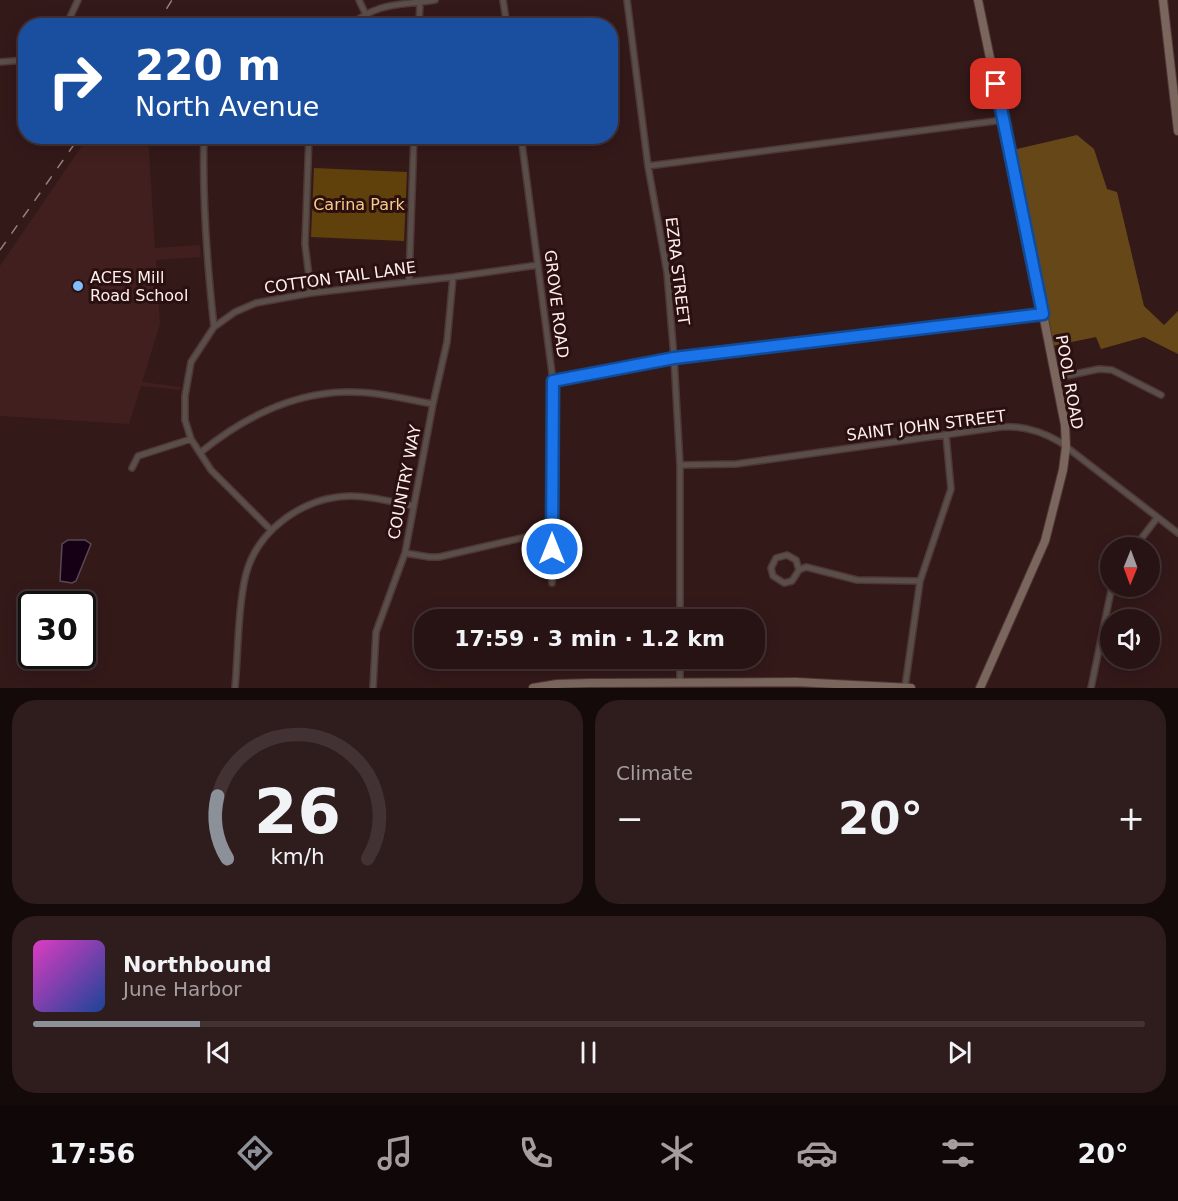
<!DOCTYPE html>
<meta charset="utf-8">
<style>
body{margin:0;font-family:"DejaVu Sans",sans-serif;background:#2f1c1c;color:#f1f3f6;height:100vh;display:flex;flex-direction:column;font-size:22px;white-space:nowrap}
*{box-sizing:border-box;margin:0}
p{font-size:20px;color:#a49ea0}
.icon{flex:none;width:33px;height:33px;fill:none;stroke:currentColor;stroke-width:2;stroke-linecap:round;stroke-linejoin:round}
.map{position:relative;height:688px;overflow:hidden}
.sheet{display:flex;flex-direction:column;gap:12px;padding:12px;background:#150a0a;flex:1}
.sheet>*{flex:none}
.hud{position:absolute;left:18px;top:18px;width:600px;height:126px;border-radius:24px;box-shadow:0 3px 15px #0003,0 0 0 2px #433233;background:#1a4fa0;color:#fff;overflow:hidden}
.needle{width:39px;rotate:181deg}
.buttons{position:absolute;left:1100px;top:537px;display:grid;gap:12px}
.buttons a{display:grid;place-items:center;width:60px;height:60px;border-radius:50%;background:#271313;box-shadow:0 3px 15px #0003,0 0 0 2px #433233;font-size:30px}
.speed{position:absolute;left:18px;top:591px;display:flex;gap:12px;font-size:30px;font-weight:700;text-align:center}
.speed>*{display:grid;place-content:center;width:78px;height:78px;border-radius:50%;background:#271313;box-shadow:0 3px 15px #0003,0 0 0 2px #433233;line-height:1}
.speed .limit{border:3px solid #111;border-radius:9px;background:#fff;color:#111}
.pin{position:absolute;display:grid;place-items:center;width:51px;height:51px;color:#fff;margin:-26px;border-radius:12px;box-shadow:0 3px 9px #0006}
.me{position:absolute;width:66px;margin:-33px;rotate:0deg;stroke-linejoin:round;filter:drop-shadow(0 0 4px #0008)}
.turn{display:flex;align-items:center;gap:21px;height:126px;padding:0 18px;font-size:27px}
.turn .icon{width:78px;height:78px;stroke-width:2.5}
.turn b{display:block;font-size:42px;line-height:51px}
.big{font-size:45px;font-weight:700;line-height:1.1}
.sheet .tile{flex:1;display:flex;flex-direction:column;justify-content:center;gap:9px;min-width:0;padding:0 21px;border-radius:24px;background:#2f1c1c}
.sheet .dial{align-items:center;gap:0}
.dial svg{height:156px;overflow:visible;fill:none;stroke:#433233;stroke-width:7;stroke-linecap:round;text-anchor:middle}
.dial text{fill:#f1f3f6;stroke:none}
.song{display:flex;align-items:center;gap:18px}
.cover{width:72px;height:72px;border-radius:9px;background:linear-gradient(135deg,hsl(310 70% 55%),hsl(220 70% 35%))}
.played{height:6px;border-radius:3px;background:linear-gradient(90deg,#8c9099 15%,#433233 15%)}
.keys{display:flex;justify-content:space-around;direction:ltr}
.heat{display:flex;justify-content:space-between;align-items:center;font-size:33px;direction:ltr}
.sheet .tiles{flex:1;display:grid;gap:12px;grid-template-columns:1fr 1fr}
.tile:last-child{grid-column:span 2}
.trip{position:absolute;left:414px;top:609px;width:351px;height:60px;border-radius:24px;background:#271313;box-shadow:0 3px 15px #0003,0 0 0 2px #433233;font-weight:700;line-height:60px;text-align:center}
.tabs{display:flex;height:96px;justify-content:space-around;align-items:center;background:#100808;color:#a49ea0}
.tabs .icon{width:42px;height:42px}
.tabs .current{color:#8c9099}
.tabs b{font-size:27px;color:#f1f3f6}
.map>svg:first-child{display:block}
.built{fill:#421f1f}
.green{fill:#60410c}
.forest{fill:#664718}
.water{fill:#160016;stroke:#5c4756;stroke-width:1.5}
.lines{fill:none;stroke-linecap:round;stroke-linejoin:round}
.street-casing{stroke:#503737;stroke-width:8}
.secondary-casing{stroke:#503737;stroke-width:10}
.street{stroke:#5a4e48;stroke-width:5}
.secondary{stroke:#7a665c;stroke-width:8}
.rail{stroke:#968180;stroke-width:1.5;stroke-dasharray:10 10;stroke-linecap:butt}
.route-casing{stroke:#114b97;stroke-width:15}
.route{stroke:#1a73e8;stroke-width:10}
.poi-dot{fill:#80bdfa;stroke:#2a100f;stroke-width:2}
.labels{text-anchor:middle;stroke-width:6;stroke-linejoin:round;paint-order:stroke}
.park-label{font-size:16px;fill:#faca89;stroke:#2a100f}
.street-label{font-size:16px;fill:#feeeed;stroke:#2a100f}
.poi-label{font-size:16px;fill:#feeeed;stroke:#2a100f;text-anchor:start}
</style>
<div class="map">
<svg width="1178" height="688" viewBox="0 0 1178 688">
<rect width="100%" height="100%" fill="#341919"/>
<path class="built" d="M88 137H148L155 248 200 245 201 257 156 260 160 324 142 382 181 387 180 390 141 386 129 424 0 416V266Z"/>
<path class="green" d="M314 168 407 172 404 241 311 237Z"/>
<path class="forest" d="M1077 135 1094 149 1107 189 1117 192 1144 306 1164 325 1178 311V354L1144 337 1101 349 1096 337 1052 346 1013 150Z"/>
<path class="water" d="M68 540H85L91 544 76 581 72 583 60 581 62 544Z"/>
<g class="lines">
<g class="street-casing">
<path id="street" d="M359 0 365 13
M503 0 507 26
M627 0 648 166 667 272 674 358 680 465V620
M66 26 78 0
M349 26C380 1 398 6 435 0
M419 26 420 2
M0 62 26 60
M204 136C202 201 207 263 214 327
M309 136 305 244 311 293
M521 136 553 381 552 583
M648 166 1003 120
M409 280 414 136
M1056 378 1099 369 1112 370 1161 395
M553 381 674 358 1043 314
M201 452C243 418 291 393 346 392 375 391 405 399 433 404
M680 465 736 464 1001 427C1023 425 1041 431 1060 442L1178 533
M132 468 138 456 191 439
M271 530 211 470 191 439 185 420V396L191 362 214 327 235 312 256 303 311 293 453 277 538 265
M1134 548 1157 518
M405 553 429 557H439L552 531
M799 570 796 560 787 555 776 558 771 568 773 576 784 583 792 581 799 570 806 567 857 580 920 581
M680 683V658
M905 687 920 581 951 489 946 435
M235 688C238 654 238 606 246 574 258 529 304 497 350 496 371 496 393 502 413 506
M373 688 376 632 405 553 433 404 447 342 453 277
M1091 688 1112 586"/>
</g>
<g class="secondary-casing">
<path id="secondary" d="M978 0 1043 314 1065 425 1066 447 1063 470 1045 541 980 688
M1163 0 1178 131
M533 688 557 684 589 683 796 682 911 688"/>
</g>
<use href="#street" class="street"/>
<use href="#secondary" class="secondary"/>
<path class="rail" d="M156 26 172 0
M0 250 80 136"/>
</g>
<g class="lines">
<g class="route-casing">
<path id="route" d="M552 549 553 381 674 358 1043 314 996 84"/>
</g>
<use href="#route" class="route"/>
</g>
<circle class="poi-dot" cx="78" cy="286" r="6"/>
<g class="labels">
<g class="park-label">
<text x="359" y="210">Carina Park</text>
</g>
<g class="street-label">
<text transform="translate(678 271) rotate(83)" y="6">EZRA STREET</text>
<text transform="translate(340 277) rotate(-8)" y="6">COTTON TAIL LANE</text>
<text transform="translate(557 304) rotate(83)" y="6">GROVE ROAD</text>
<text transform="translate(1070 382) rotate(80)" y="6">POOL ROAD</text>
<text transform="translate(926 425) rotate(-7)" y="6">SAINT JOHN STREET</text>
<text transform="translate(404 482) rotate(-79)" y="6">COUNTRY WAY</text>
</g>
<g class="poi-label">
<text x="90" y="283">ACES Mill<tspan x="90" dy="18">Road School</tspan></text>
</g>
</g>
</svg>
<div class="buttons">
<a><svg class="needle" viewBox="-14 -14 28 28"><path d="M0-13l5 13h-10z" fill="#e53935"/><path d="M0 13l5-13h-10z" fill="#a49ea0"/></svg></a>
<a><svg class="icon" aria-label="sound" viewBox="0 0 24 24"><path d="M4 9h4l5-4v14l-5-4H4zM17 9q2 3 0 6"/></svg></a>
</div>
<div class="speed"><div class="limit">30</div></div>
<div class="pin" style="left:996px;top:84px;background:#d93025"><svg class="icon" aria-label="arrive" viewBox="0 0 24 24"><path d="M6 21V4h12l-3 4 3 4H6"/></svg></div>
<svg class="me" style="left:552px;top:549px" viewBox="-20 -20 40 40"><circle r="17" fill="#1a73e8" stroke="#fff" stroke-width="3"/><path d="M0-11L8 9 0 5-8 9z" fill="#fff"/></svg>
<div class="trip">17:59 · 3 min · 1.2 km</div>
<div class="hud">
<div class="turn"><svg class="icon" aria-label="right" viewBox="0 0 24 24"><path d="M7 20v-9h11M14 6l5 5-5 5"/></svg><div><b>220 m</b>North Avenue</div></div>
</div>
</div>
<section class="sheet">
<div class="tiles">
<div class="tile dial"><svg viewBox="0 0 100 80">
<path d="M14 69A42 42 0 1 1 86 69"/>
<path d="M14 69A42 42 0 0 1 9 37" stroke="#8c9099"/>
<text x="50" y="56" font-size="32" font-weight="700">26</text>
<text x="50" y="72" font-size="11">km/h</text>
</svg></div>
<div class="tile"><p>Climate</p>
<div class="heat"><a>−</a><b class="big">20°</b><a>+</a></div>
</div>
<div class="tile">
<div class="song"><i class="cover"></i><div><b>Northbound</b><p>June Harbor</p></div></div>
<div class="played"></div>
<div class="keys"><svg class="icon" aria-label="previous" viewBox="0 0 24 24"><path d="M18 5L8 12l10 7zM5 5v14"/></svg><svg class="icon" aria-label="pause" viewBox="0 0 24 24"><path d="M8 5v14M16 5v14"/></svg><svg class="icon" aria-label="next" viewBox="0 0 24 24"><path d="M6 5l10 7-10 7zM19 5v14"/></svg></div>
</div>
</div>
</section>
<nav class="tabs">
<b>17:56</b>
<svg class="icon current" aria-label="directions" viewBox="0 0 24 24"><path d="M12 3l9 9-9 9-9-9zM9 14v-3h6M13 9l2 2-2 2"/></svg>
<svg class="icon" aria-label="music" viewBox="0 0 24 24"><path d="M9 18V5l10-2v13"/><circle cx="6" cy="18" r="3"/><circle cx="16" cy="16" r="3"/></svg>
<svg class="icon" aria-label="phone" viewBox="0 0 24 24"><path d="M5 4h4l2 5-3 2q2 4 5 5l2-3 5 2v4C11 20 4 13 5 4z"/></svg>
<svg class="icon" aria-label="climate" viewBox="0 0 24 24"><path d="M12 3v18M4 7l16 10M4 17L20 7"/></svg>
<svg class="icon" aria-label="car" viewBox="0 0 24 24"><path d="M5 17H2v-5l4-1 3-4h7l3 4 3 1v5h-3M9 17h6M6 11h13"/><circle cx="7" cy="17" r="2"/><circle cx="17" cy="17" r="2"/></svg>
<svg class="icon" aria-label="filters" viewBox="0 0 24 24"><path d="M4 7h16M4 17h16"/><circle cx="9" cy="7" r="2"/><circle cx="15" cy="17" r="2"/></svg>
<b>20°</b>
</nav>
